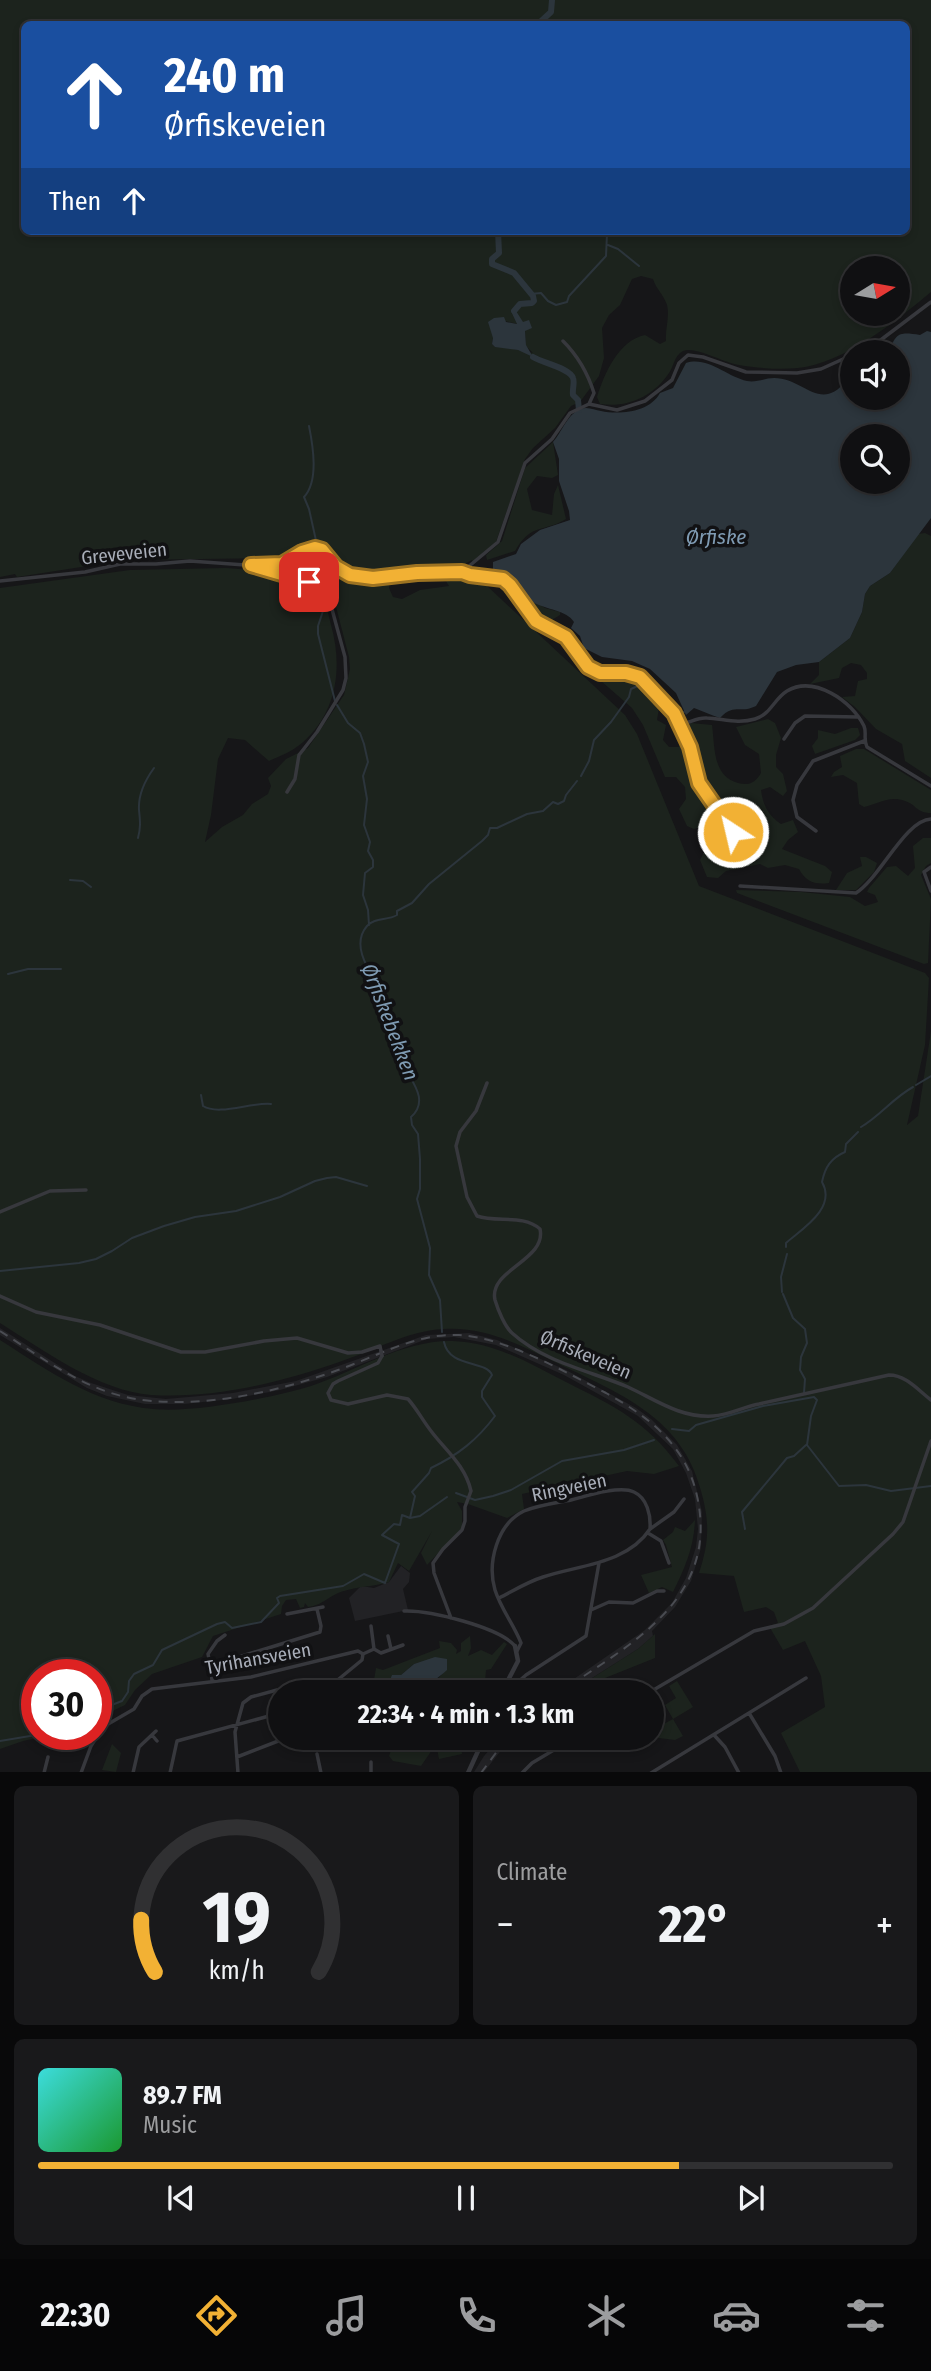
<!DOCTYPE html>
<meta charset="utf-8">
<style>
body{margin:0;font-family:"Fira Sans Condensed",sans-serif;background:#19191b;color:#f1f3f6;height:100vh;display:flex;flex-direction:column;font-size:26px;white-space:nowrap}
*{box-sizing:border-box;margin:0}
p{font-size:23px;color:#9c9d9f}
.icon{flex:none;width:38px;height:38px;fill:none;stroke:currentColor;stroke-width:2;stroke-linecap:round;stroke-linejoin:round}
.map{position:relative;height:1772px;overflow:hidden}
.details{display:flex;flex-direction:column;gap:14px;padding:14px;background:#09090a;flex:1}
.details>*{flex:none}
.top-card{position:absolute;left:21px;top:21px;width:889px;height:214px;border-radius:10px;box-shadow:0 4px 10px #0003,0 0 0 2px #303032;background:#1a4fa0;color:#fff;overflow:hidden}
.needle{width:46px;rotate:79deg}
.tools{position:absolute;left:840px;top:256px;display:grid;gap:14px}
.tools a{display:grid;place-items:center;width:70px;height:70px;border-radius:50%;background:#101012;box-shadow:0 4px 10px #0003,0 0 0 2px #303032;font-size:35px}
.speed{position:absolute;left:21px;top:1659px;display:flex;gap:14px;font-size:35px;font-weight:700;text-align:center}
.speed>*{display:grid;place-content:center;width:91px;height:91px;border-radius:50%;background:#101012;box-shadow:0 4px 10px #0003,0 0 0 2px #303032;line-height:1}
.speed .limit{border:10px solid #d22;background:#fff;color:#111}
.pin{position:absolute;display:grid;place-items:center;width:60px;height:60px;color:#fff;margin:-30px;border-radius:14px;box-shadow:0 4px 10px #0006}
.me{position:absolute;width:77px;margin:-38px;rotate:325deg;stroke-linejoin:round;filter:drop-shadow(0 0 5px #0008)}
.turn{display:flex;align-items:center;gap:24px;height:147px;padding:0 28px;font-size:32px}
.turn .icon{width:91px;height:91px;stroke-width:2.5}
.turn b{display:block;font-size:49px;line-height:60px}
.then{display:flex;align-items:center;height:66px;padding:0 28px;background:#0003;gap:14px;font-size:26px}
.big{font-size:52px;font-weight:700;line-height:1.1}
.details .card{flex:1;display:flex;flex-direction:column;justify-content:center;gap:10px;min-width:0;padding:0 24px;border-radius:10px;background:#19191b}
.details .dial{align-items:center;gap:0}
.dial svg{height:182px;overflow:visible;fill:none;stroke:#303032;stroke-width:7;stroke-linecap:round;text-anchor:middle}
.dial text{fill:#f1f3f6;stroke:none}
.song{display:flex;align-items:center;gap:21px}
.cover{width:84px;height:84px;border-radius:10px;background:linear-gradient(135deg,hsl(180 70% 55%),hsl(130 70% 35%))}
.played{height:7px;border-radius:4px;background:linear-gradient(90deg,#f2b134 75%,#303032 75%)}
.keys{display:flex;justify-content:space-around;direction:ltr}
.heat{display:flex;justify-content:space-between;align-items:center;font-size:38px;direction:ltr}
.details .tiles{flex:1;display:grid;gap:14px;grid-template-columns:1fr 1fr}
.card:last-child{grid-column:span 2}
.trip{position:absolute;left:268px;top:1680px;width:396px;height:70px;border-radius:35px;background:#101012;box-shadow:0 4px 10px #0003,0 0 0 2px #303032;font-weight:700;line-height:70px;text-align:center}
.tab-bar{display:flex;height:112px;justify-content:space-around;align-items:center;background:#060607;color:#9c9d9f}
.tab-bar .icon{width:49px;height:49px}
.tab-bar .on{color:#f2b134}
.tab-bar b{font-size:32px;color:#f1f3f6}
.map>svg:first-child{display:block}
.built{fill:#222225}
.green{fill:#1c231d;fill-rule:evenodd}
.water{fill:#2c353c;fill-rule:evenodd}
.lines{fill:none;stroke-linecap:round;stroke-linejoin:round}
.stream{stroke:#2c353c;stroke-width:2}
.river{stroke:#2c353c;stroke-width:6}
.minor{stroke:#37383d;stroke-width:3.5}
.tertiary{stroke:#37383d;stroke-width:4.5}
.rail{stroke:#4a4c52;stroke-width:2;stroke-dasharray:9 7;stroke-linecap:butt}
.minor-bridge{stroke:#37383d;stroke-width:3.5}
.route-casing{stroke:#9d7322;stroke-width:18}
.route{stroke:#f2b134;stroke-width:12}
.labels{text-anchor:middle;stroke-width:7;stroke-linejoin:round;paint-order:stroke}
.street-label{font-size:19px;fill:#a8adb8;stroke:#111113}
.water-label{font-size:21px;font-style:italic;fill:#7f9bb3;stroke:#111113}
</style>
<div class="map">
<svg width="931" height="1773" viewBox="0 0 931 1773">
<rect width="100%" height="100%" fill="#161618"/>
<path class="built" d="M0 1328 75 1376 91 1383 128 1395 166 1399 233 1393 296 1381 426 1335 469 1333 497 1340 566 1370 636 1408 651 1419 677 1445 692 1471 702 1512 701 1548 691 1581 675 1607 652 1631 653 1636 638 1649 570 1692H555L645 1630 672 1603 686 1578 696 1547 698 1529 695 1499 686 1473 673 1449 638 1416 564 1375 496 1345 454 1337 427 1339 327 1377 280 1390 232 1399 184 1404H145L107 1396 87 1388 0 1335Z
M401 1566 410 1573 409 1582 403 1589 408 1610 355 1621 349 1598 361 1586 374 1588 389 1582Z
M500 1738H511L484 1772H474L484 1756Z"/>
<path class="green" d="M0 0H931V292C896 321 845 363 798 368 780 370 757 368 739 365 724 363 695 346 683 351 674 356 674 366 669 373 653 397 627 408 600 404L597 397C604 374 619 340 645 335L660 344 666 341C665 329 670 317 667 305 664 295 656 289 653 279L641 276 632 279 620 305 609 315 602 328 604 358 599 376 580 402 571 406 555 428 533 448 525 459 496 542 473 562 472 560 457 568 412 569 361 575 348 570 322 543H311L273 558 126 560 17 577 15 574 0 577ZM24 24H906V231H24ZM852 268H898V313H852ZM515 317 529 327 525 331 526 346 533 353 503 347H495L492 344 493 338 505 321 518 324Z
M553 442 558 475 552 478 537 476 527 489 532 510 552 515 554 494 558 485 566 519C543 533 532 522 515 551L487 560 486 555 502 541 525 468Z
M925 533 931 536V778L905 761 902 744 876 729 855 707 842 697 855 696 858 681 867 679V673L861 665 851 663 842 668 839 678 810 684 819 675V662L850 638 862 612 865 594 870 586 890 573 918 534Z
M314 549C329 552 335 572 350 578 361 583 378 579 390 580L389 588 393 597 402 599 420 590 449 586 446 581 439 579V577C456 572 470 577 485 584L625 715 637 734 699 886 925 973 929 978 925 1045 907 1125 918 1116 931 1031V1772H800L781 1733 825 1707 821 1676 805 1641 783 1650 769 1626 778 1623 774 1612 766 1607 744 1612 734 1576 699 1573C709 1542 710 1523 701 1491 682 1417 620 1394 557 1363 520 1345 485 1326 443 1329 408 1331 375 1350 342 1361 282 1382 216 1399 151 1395 99 1391 43 1350 0 1323V588L130 570 226 568 265 571 286 566 306 551ZM273 572 314 580 327 587 334 599 349 657 350 669 344 695 308 748 286 759 268 778 271 786 268 794 252 804 243 815 222 827 205 842 211 815 218 759 228 738 245 740 269 761C280 756 293 751 302 743 337 713 343 667 331 625 328 613 326 600 317 591 305 581 287 577 273 572Z
M523 594 545 608 560 612V615L545 624C536 618 523 606 523 594Z
M593 674C628 674 636 678 660 702L657 720 666 725 663 740 669 747H679L681 730 691 723 712 725C715 746 712 776 738 783 749 786 755 783 761 773L759 754 745 745 736 727 768 719 775 723 781 738 776 755V767L783 774 787 791 783 796 770 787 761 790C763 805 768 815 781 824L793 820 798 832 788 840 782 849 825 866 832 872 829 883C815 885 806 882 799 869L785 865 768 868 760 864 726 871 718 878 707 877 700 860 706 848 714 840 713 829 703 826 694 829 687 826 679 809 686 799 685 787 676 777H665L643 725 632 708Z
M851 728H858L860 735 855 740 815 754 812 746 818 738V730L835 734Z
M856 749H864L931 790V813C916 813 916 804 905 801 889 795 878 804 864 807L859 804 857 783 843 775 831 777 834 772 842 767 840 756Z
M923 838H931V863L926 866 921 875 931 899 928 963 924 964 737 893 736 890 801 892 850 897 865 906 878 902 875 895 867 892 869 888 887 867 896 866 908 876 915 868 913 846Z
M860 857H866L877 863 874 872 856 890H836L847 873 862 866Z
M0 1340C49 1371 94 1404 153 1409 194 1413 271 1398 311 1386 356 1371 403 1340 452 1341 494 1342 529 1363 566 1382 614 1406 646 1421 679 1466L654 1474 627 1471 522 1494 524 1509 507 1518 468 1504 457 1502 462 1511V1528L427 1565 421 1553 432 1531 409 1571 398 1563 389 1582C373 1587 359 1586 344 1591 329 1595 324 1605 308 1607L305 1603 304 1607 300 1608 296 1599 286 1600 282 1606 281 1614 213 1636 202 1657 152 1674 135 1690 125 1705 96 1719V1675H37V1734H55L23 1741 0 1749Z
M695 1520C694 1547 685 1568 673 1592L662 1587 649 1593 641 1575 672 1567 666 1545 663 1540 673 1532 675 1527 685 1531Z
M655 1634V1658L600 1680 606 1692H592L586 1682 638 1649Z
M470 1636 471 1648 468 1656 481 1650 492 1655 504 1642 507 1644 491 1669 486 1670 484 1692H408C423 1685 435 1686 445 1670L432 1659 414 1664 401 1675 391 1679 396 1682 393 1685H384L392 1692H372L376 1668 383 1670 440 1648 439 1641 451 1643 457 1650 456 1654 461 1651V1643Z
M677 1681 693 1707 673 1719 683 1736 675 1740 651 1737V1706L662 1725 673 1719 665 1705 676 1698 669 1686Z
M401 1738H460L462 1754 439 1759 437 1749 432 1750 421 1766 393 1761 389 1756 393 1745Z
M516 1738H548L549 1739 540 1745 503 1751Z
M112 1744 121 1753 116 1772 102 1770Z"/>
<path class="water" d="M511 311H516L523 322 529 320 532 328 525 331 526 345 533 357 518 350 495 347 492 344 493 338 488 322 494 318 504 317 506 322 517 324Z
M927 331 931 332V518L890 573 870 586 865 594 862 612 850 638 819 662 796 665 777 672 756 706C740 714 734 703 720 718 710 715 703 711 694 708L686 715 676 693 650 669 632 661 602 657 584 648 580 636 571 628 574 622C567 610 546 610 533 602 516 591 519 578 493 571V562L516 554 521 544 540 530 570 520 569 511 559 481V459L553 442C562 432 567 415 580 409 588 406 594 410 601 411 620 415 650 412 660 393L673 388 686 363C708 356 727 377 747 381 756 383 765 378 774 378 804 378 820 413 846 381L843 370 852 361V397H898V352H889C896 332 900 332 920 335ZM852 436H898V481H852Z
M435 1657 447 1659V1670C429 1686 417 1692 392 1692L384 1685 393 1684 396 1682 390 1680 392 1675H401L414 1664Z"/>
<g class="lines">
<path class="stream" d="M850 24 856 20 872 24
M885 24 895 21
M605 231 607 234 616 231
M608 245 618 249 639 266
M530 294 541 293 548 301 556 305 567 302 569 296 606 256 607 234
M309 426C313 446 319 481 304 497L309 509 317 545
M317 551 319 569 317 575 320 584
M321 590 325 605 318 626V634L335 701
M649 683 664 695 680 712H684
M337 705 348 723 360 733 364 744 368 762 363 776 367 799 364 825 370 842 368 851 373 860V867L365 873 363 895 368 910 369 925
M581 776 589 761 594 740 611 722 629 697 631 689 644 683
M138 838C141 827 140 820 139 810 138 795 146 779 154 768
M70 880 83 881 91 887
M8 974 28 969H61
M916 1085 931 1076
M201 1095 203 1106C219 1116 251 1102 271 1104
M861 1127C880 1116 893 1098 913 1087
M786 1247V1243C802 1229 837 1208 822 1182 825 1167 831 1158 845 1152L846 1144 858 1132
M0 1271 79 1263 96 1259 112 1251 132 1238 164 1226 195 1217 236 1211 280 1197 315 1181 327 1178 336 1177 367 1186
M782 1292 781 1277 787 1254
M783 1294 793 1318 805 1329 807 1343 801 1357 800 1370 805 1379 804 1393
M442 1332 440 1300 429 1275 430 1248 417 1199 420 1189V1159L418 1134 412 1125 411 1117C430 1100 411 1081 403 1064 399 1054 400 1042 397 1032 395 1027 392 1022 390 1017 388 1010 387 1002 384 996 375 978 348 948 367 926 375 917 387 921 397 915V911L412 903 429 884 482 841 488 835 490 828H497L527 814 543 811 553 802 558 804 564 801 566 795 577 781
M672 1429 689 1431 696 1425 763 1406 814 1397 817 1400 811 1416 807 1445 839 1486 866 1485 891 1491 931 1486
M456 1493 475 1500 493 1496 511 1490 562 1461 624 1450 654 1440
M410 1518 420 1516 447 1497
M745 1529 742 1512 787 1458 794 1456 806 1445
M96 1711 122 1701 128 1692 129 1681 134 1674 153 1665 162 1650 217 1624 225 1622 232 1628 261 1622 279 1603 277 1598 280 1596 343 1586 364 1574 385 1583 399 1544 382 1535 394 1524 400 1525 402 1515 410 1518 415 1496 412 1492 429 1473 431 1468C458 1455 477 1440 495 1416L482 1397V1391L492 1375C486 1360 449 1368 444 1342
M0 1741 42 1734"/>
<path class="river" d="M538 24 551 12 552 0
M498 231 499 253 492 259V264L514 273 533 296 534 301 532 303 520 304 514 311
M533 357C543 363 570 368 573 378 575 382 572 390 573 395L578 400 579 410"/>
<path class="minor" d="M563 341C577 355 588 374 594 393L589 404
M858 352 878 342 931 302
M256 567 309 582 323 588 330 602 345 657 346 678 343 690 317 732 299 755 295 779 287 792
M462 572C476 578 493 574 506 581L536 621 566 637 588 667 600 673H627L640 677 674 713 681 724C690 723 697 717 707 718 724 719 738 724 755 719 771 714 774 699 787 691 814 675 852 701 864 726 867 733 863 739 867 747L931 786
M0 581 85 572 120 564H156L190 561 245 565H278L315 548 322 550 336 567 350 575 373 578 417 573 462 572 498 542 525 463 552 439 570 413 589 404 617 410 645 401 672 380 679 363 688 355 703 357 746 372 797 373 821 369 852 355
M681 724 680 729 690 747 699 783 733 832
M784 739 795 723 805 716 858 717
M816 831 797 817 793 800 797 785 813 761 864 741
M931 867 924 872 931 891
M740 886 856 893C880 878 905 820 931 819
M487 1083 476 1111 460 1132 456 1146 467 1197 477 1216C497 1223 523 1214 540 1229 547 1260 488 1270 495 1300 498 1310 505 1327 512 1333 544 1362 590 1371 628 1387 656 1400 680 1418 713 1416 729 1415 743 1407 759 1404 802 1394 846 1385 889 1375 906 1375 918 1390 931 1400
M0 1212 50 1191 86 1190
M0 1296 36 1312 100 1325 181 1352H205L264 1341 297 1338 348 1353 362 1352 380 1346 381 1351
M382 1356 378 1363 338 1381 333 1384 328 1393 331 1400 348 1404 387 1395 408 1399C417 1409 423 1421 431 1431 446 1451 465 1465 471 1491L465 1507V1521L462 1530 443 1549 433 1563 434 1573 451 1618
M650 1529 674 1512 684 1499
M648 1533 661 1541 669 1563
M499 1598C513 1591 527 1582 543 1577 579 1565 627 1564 650 1529 651 1515 647 1498 634 1492 620 1485 586 1496 571 1500 556 1503 539 1505 524 1511 497 1524 487 1563 495 1590 501 1609 514 1625 521 1643L517 1651
M591 1610 609 1602 633 1603 657 1591H664
M404 1611C429 1610 499 1627 515 1646
M287 1614 323 1607
M388 1636 391 1649
M374 1649 381 1653 403 1645
M211 1669 208 1654 217 1641 225 1635
M212 1681 211 1669 216 1664 320 1632 321 1626 317 1609
M502 1691 509 1690 526 1675 586 1636 599 1563
M323 1692 362 1660 363 1654 374 1649 371 1626
M650 1692 754 1631 784 1624 813 1608 893 1534 903 1522 931 1441
M749 1713 775 1756 781 1773
M152 1735 157 1741
M714 1735 725 1747 739 1773
M317 1754 321 1773
M237 1757 286 1738
M44 1773 48 1757
M81 1773 91 1746 103 1727 134 1709 142 1696 152 1689 251 1677 358 1651 363 1654
M133 1773 139 1747 156 1731
M170 1773 177 1741 280 1713
M238 1773 235 1732 243 1703 251 1697 277 1690
M371 1773V1762
M522 1773 532 1763 574 1738
M651 1773 806 1678"/>
<path class="tertiary" d="M502 1692 518 1661 515 1646
M468 1773 484 1738"/>
<path class="rail" d="M0 1331C47 1361 93 1397 152 1401 214 1406 280 1391 338 1370 378 1356 416 1333 459 1335 507 1338 563 1371 606 1393 649 1417 686 1445 697 1496 720 1599 630 1644 560 1692
M481 1773 507 1738"/>
<path class="minor-bridge" d="M381 1351 382 1356"/>
</g>
<g class="lines">
<g class="route-casing">
<path id="route" d="M309 582 251 565 282 564 302 552 315 548 322 550 336 567 350 575 373 578 417 573 462 572 470 575 503 579 510 585 536 621 566 637 588 667 600 673H626L640 677 674 713 690 747 699 783 733 832"/>
</g>
<use href="#route" class="route"/>
</g>
<g class="labels">
<g class="street-label">
<text transform="translate(124 553) rotate(-6)" y="7">Greveveien</text>
<text transform="translate(586 1354) rotate(23)" y="7">Ørfiskeveien</text>
<text transform="translate(569 1487) rotate(-12)" y="7">Ringveien</text>
<text transform="translate(258 1658) rotate(-10)" y="7">Tyrihansveien</text>
</g>
<g class="water-label">
<text x="716" y="544">Ørfiske</text>
<text transform="translate(390 1022) rotate(69)" y="7">Ørfiskebekken</text>
</g>
</g>
</svg>
<div class="tools">
<a><svg class="needle" viewBox="-14 -14 28 28"><path d="M0-13l5 13h-10z" fill="#e53935"/><path d="M0 13l5-13h-10z" fill="#9c9d9f"/></svg></a>
<a><svg class="icon" aria-label="sound" viewBox="0 0 24 24"><path d="M4 9h4l5-4v14l-5-4H4zM17 9q2 3 0 6"/></svg></a>
<a><svg class="icon" aria-label="search" viewBox="0 0 24 24"><circle cx="10" cy="10" r="6"/><path d="M15 15l6 6"/></svg></a>
</div>
<div class="speed"><div class="limit">30</div></div>
<div class="pin" style="left:309px;top:582px;background:#d93025"><svg class="icon" aria-label="arrive" viewBox="0 0 24 24"><path d="M6 21V4h12l-3 4 3 4H6"/></svg></div>
<svg class="me" style="left:733px;top:832px" viewBox="-20 -20 40 40"><circle r="17" fill="#f2b134" stroke="#fff" stroke-width="3"/><path d="M0-11L8 9 0 5-8 9z" fill="#fff"/></svg>
<div class="trip">22:34 · 4 min · 1.3 km</div>
<div class="top-card">
<div class="turn"><svg class="icon" aria-label="ahead" viewBox="0 0 24 24"><path d="M12 20V5M6 11l6-6 6 6"/></svg><div><b>240 m</b>Ørfiskeveien</div></div>
<div class="then">Then<svg class="icon" aria-label="ahead" viewBox="0 0 24 24"><path d="M12 20V5M6 11l6-6 6 6"/></svg></div>
</div>
</div>
<section class="details">
<div class="tiles">
<div class="card dial"><svg viewBox="0 0 100 80">
<path d="M14 69A42 42 0 1 1 86 69"/>
<path d="M14 69A42 42 0 0 1 8 46" stroke="#f2b134"/>
<text x="50" y="56" font-size="32" font-weight="700">19</text>
<text x="50" y="72" font-size="11">km/h</text>
</svg></div>
<div class="card"><p>Climate</p>
<div class="heat"><a>−</a><b class="big">22°</b><a>+</a></div>
</div>
<div class="card">
<div class="song"><i class="cover"></i><div><b>89.7 FM</b><p>Music</p></div></div>
<div class="played"></div>
<div class="keys"><svg class="icon" aria-label="previous" viewBox="0 0 24 24"><path d="M18 5L8 12l10 7zM5 5v14"/></svg><svg class="icon" aria-label="pause" viewBox="0 0 24 24"><path d="M8 5v14M16 5v14"/></svg><svg class="icon" aria-label="next" viewBox="0 0 24 24"><path d="M6 5l10 7-10 7zM19 5v14"/></svg></div>
</div>
</div>
</section>
<nav class="tab-bar">
<b>22:30</b>
<svg class="icon on" aria-label="directions" viewBox="0 0 24 24"><path d="M12 3l9 9-9 9-9-9zM9 14v-3h6M13 9l2 2-2 2"/></svg>
<svg class="icon" aria-label="music" viewBox="0 0 24 24"><path d="M9 18V5l10-2v13"/><circle cx="6" cy="18" r="3"/><circle cx="16" cy="16" r="3"/></svg>
<svg class="icon" aria-label="phone" viewBox="0 0 24 24"><path d="M5 4h4l2 5-3 2q2 4 5 5l2-3 5 2v4C11 20 4 13 5 4z"/></svg>
<svg class="icon" aria-label="climate" viewBox="0 0 24 24"><path d="M12 3v18M4 7l16 10M4 17L20 7"/></svg>
<svg class="icon" aria-label="car" viewBox="0 0 24 24"><path d="M5 17H2v-5l4-1 3-4h7l3 4 3 1v5h-3M9 17h6M6 11h13"/><circle cx="7" cy="17" r="2"/><circle cx="17" cy="17" r="2"/></svg>
<svg class="icon" aria-label="filters" viewBox="0 0 24 24"><path d="M4 7h16M4 17h16"/><circle cx="9" cy="7" r="2"/><circle cx="15" cy="17" r="2"/></svg>
</nav>
